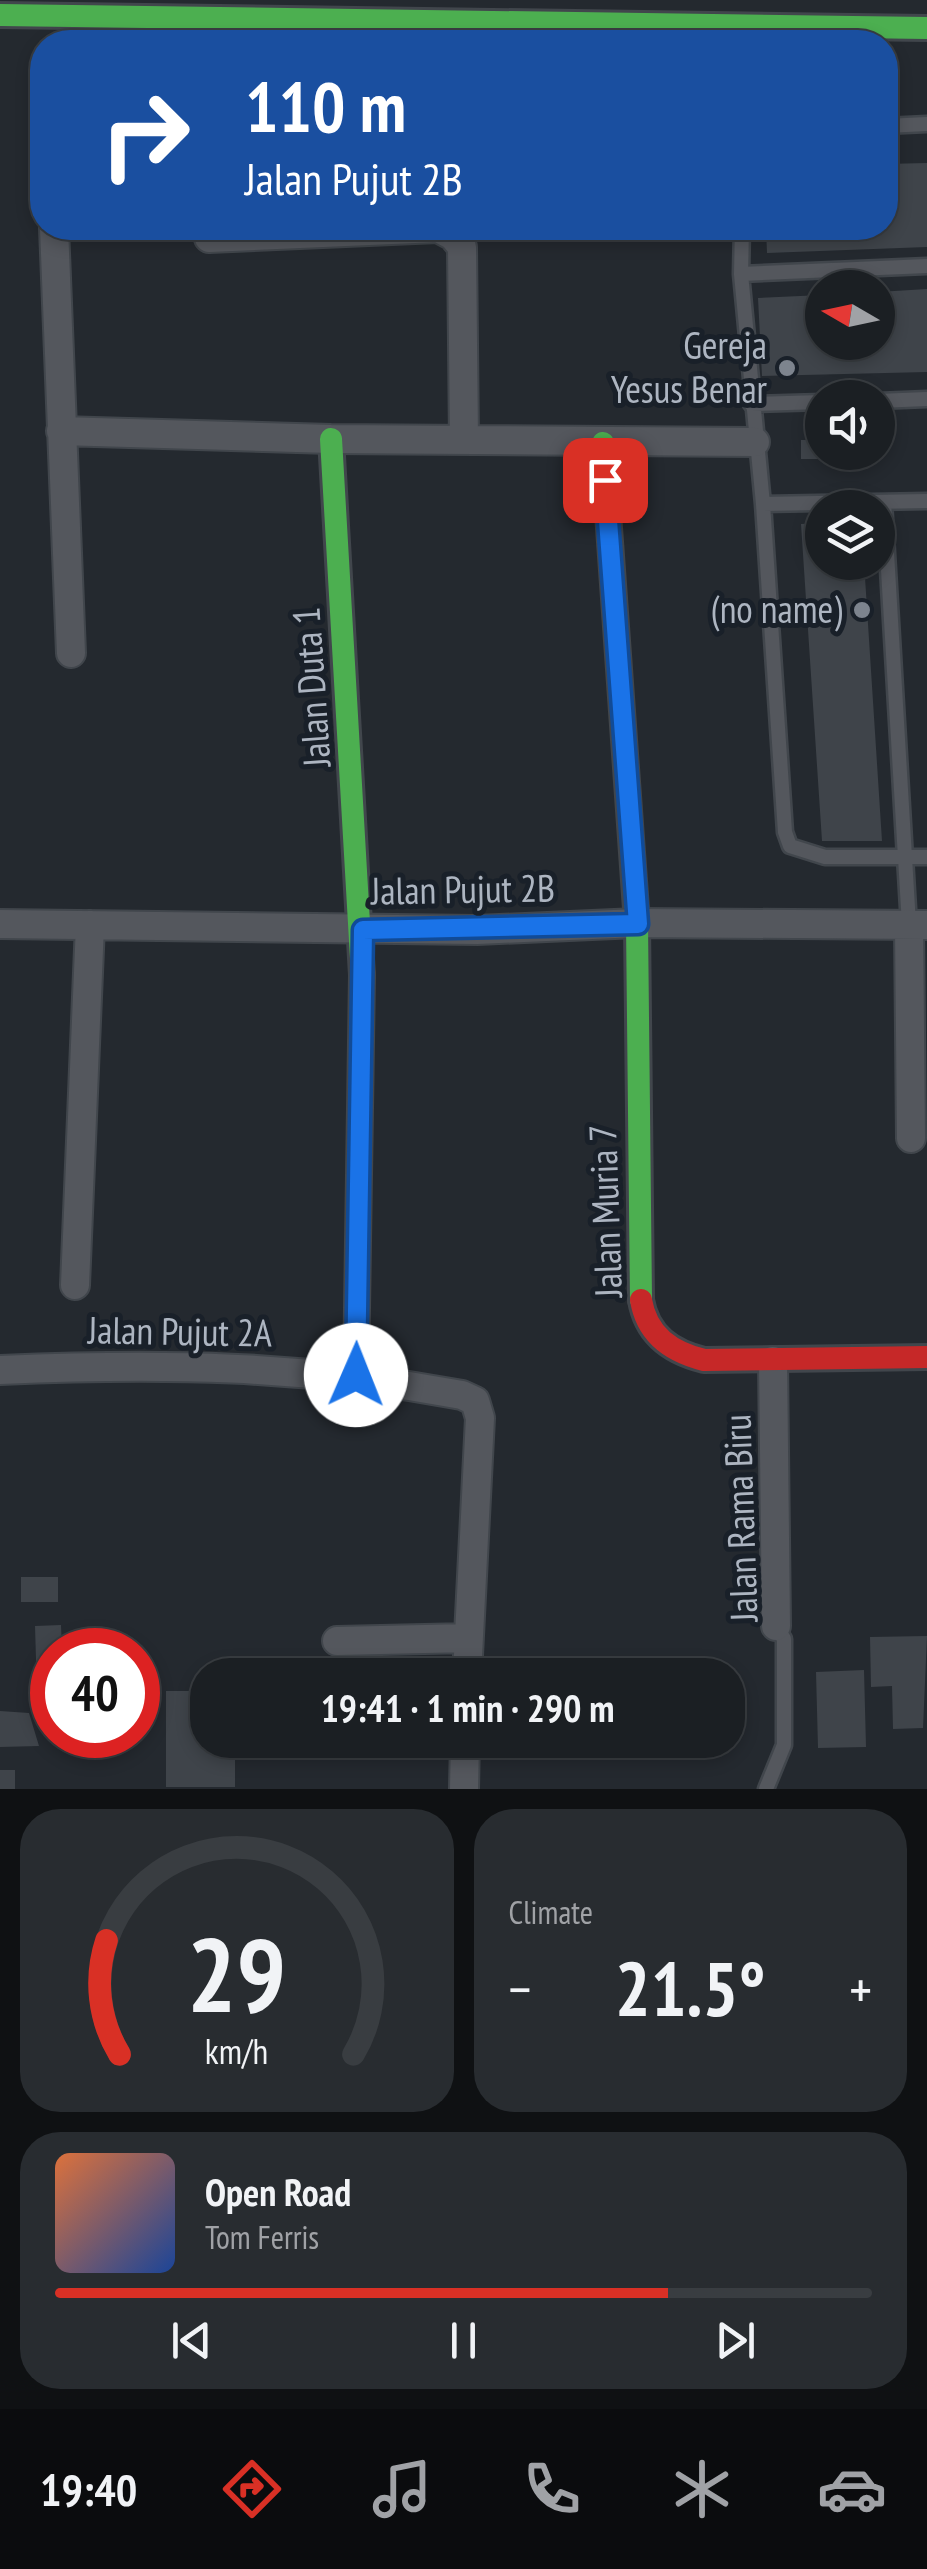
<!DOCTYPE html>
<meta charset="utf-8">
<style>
body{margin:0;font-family:"PT Sans Narrow",sans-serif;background:#282c30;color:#f1f3f6;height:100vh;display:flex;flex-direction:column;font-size:38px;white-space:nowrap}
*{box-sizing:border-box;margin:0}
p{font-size:32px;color:#a0a2a6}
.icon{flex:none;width:55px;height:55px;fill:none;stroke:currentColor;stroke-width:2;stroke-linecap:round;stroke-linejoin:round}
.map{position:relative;height:1789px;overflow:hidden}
.side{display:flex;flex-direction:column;gap:20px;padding:20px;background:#0f1113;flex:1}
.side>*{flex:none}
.hud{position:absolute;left:30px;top:30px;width:868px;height:210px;border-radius:40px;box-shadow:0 5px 15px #0003,0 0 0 2px #393d41;background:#1a4fa0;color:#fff;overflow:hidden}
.needle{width:65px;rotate:279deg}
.fabs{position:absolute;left:805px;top:270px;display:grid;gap:20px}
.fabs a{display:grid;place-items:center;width:90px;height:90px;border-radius:50%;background:#1b1f23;box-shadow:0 5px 15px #0003,0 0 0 2px #393d41;font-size:50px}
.speed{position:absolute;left:30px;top:1628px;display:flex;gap:20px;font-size:50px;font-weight:700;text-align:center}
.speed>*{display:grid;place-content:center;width:130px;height:130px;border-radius:50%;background:#1b1f23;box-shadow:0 5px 15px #0003,0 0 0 2px #393d41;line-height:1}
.speed .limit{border:15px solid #d22;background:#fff;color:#111}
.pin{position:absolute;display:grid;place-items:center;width:85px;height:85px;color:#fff;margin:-42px;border-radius:20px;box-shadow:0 5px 15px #0006}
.me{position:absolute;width:110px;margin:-55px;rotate:1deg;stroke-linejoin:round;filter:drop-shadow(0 0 8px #0008)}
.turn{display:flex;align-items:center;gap:35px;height:210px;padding:0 50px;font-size:45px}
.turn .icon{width:130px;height:130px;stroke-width:2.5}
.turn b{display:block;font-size:70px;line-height:85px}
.big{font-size:75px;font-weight:600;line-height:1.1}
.side .card{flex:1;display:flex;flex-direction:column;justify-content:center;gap:15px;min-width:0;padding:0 35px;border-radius:40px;background:#282c30}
.side .dial{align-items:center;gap:0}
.dial svg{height:260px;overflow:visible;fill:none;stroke:#393d41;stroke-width:7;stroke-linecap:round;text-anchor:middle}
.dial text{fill:#f1f3f6;stroke:none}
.song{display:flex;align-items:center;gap:30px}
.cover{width:120px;height:120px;border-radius:15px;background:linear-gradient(135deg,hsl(20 70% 55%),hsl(220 70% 35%))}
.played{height:10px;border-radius:5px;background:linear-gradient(90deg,#d93025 75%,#393d41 75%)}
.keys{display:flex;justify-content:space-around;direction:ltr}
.heat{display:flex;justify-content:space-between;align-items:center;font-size:55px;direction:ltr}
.side .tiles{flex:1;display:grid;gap:20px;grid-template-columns:1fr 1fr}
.card:last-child{grid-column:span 2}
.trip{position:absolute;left:190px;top:1658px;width:555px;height:100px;border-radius:40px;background:#1b1f23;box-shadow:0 5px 15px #0003,0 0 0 2px #393d41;font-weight:600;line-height:100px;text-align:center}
.tab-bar{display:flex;height:160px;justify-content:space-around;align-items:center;background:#0b0c0e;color:#a0a2a6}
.tab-bar .icon{width:70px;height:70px}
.tab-bar .selected{color:#d93025}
.tab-bar b{font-size:45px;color:#f1f3f6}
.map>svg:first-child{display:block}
.building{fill:#3f444a}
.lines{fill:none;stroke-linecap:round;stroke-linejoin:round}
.lane-casing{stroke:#41464c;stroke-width:19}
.street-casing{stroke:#41464c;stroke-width:32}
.fast-casing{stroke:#41464c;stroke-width:28}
.slow-casing{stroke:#41464c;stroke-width:28}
.jam-casing{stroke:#41464c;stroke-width:28}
.lane{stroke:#54575d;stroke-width:14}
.street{stroke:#54575d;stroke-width:28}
.fast{stroke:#4caf50;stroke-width:22}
.slow{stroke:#ffc107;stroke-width:22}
.jam{stroke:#c62828;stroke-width:22}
.route-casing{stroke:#114b97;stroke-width:25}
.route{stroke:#1a73e8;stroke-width:18}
.poi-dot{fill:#7d848e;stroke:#192029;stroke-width:4}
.labels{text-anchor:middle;stroke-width:10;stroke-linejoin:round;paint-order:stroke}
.poi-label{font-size:38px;fill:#adb5c1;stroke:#192029;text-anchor:end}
.street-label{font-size:38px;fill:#adb5c1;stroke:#192029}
</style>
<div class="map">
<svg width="927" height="1789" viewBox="0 0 927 1789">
<rect width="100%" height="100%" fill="#24292f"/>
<path class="building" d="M927 163V247L767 253 766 228H885V164Z
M927 289V372L762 376 758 298 822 295V342H878V292Z
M801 440H822V452H837V459H801Z
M822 523V562H864L882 841H822L801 524Z
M21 1577H58V1602H21Z
M61 1625 62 1650H52V1727H38L35 1626Z
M927 1636 923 1728 893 1729 892 1686 871 1687 870 1637Z
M864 1670 866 1747 818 1748 816 1672Z
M166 1691H208V1740H235V1787H166Z
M0 1711 29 1713 39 1746 0 1747Z
M0 1770H15V1789H0Z"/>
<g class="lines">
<g class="lane-casing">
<path id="lane" d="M885 126 927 124
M742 228 741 274 763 504 785 832 790 846 825 857H927
M741 274 927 266
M878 401 927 399
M751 404 822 402
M884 502 909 925
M763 504 927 501
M766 1789 784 1745V1639L776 1626"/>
</g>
<g class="street-casing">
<path id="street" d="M54 228 71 653
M209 238 438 228 453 236 462 247 464 440
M61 431 331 439 755 442
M0 924 477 930 637 923 927 925
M909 925 911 1138
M75 1285 90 925
M773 1361 776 1626
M0 1370C162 1363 302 1365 462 1395L475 1401 480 1418 467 1675
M337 1641 468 1638
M464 1789 465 1740"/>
</g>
<g class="fast-casing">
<path id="fast" d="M0 15 927 28
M331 439 362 975
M603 443 637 923 641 1300"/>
</g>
<g class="slow-casing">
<path id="slow" d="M356 1375 362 975"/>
</g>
<g class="jam-casing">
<path id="jam" d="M641 1300C647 1336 672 1352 704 1360L927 1357"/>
</g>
<use href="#lane" class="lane"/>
<use href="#street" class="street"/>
<use href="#fast" class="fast"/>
<use href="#slow" class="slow"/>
<use href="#jam" class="jam"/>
</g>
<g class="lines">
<g class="route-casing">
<path id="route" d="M356 1375 363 930 638 924 605 480"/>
</g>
<use href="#route" class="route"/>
</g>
<g class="poi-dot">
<circle cx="787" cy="368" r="10"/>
<circle cx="862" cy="610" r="10"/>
</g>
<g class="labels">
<g class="poi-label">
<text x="767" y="359">Gereja<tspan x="767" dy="44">Yesus Benar</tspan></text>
<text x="842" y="623">(no name)</text>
</g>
<g class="street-label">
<text transform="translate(312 687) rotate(-94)" y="13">Jalan Duta 1</text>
<text transform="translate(463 890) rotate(-1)" y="13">Jalan Pujut 2B</text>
<text transform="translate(606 1211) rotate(-92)" y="13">Jalan Muria 7</text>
<text transform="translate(180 1332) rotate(1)" y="13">Jalan Pujut 2A</text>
<text transform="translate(741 1518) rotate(-92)" y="13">Jalan Rama Biru</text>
</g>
</g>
</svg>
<div class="fabs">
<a><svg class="needle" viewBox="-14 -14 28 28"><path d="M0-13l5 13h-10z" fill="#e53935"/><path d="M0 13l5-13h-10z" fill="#a0a2a6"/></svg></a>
<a><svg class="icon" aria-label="sound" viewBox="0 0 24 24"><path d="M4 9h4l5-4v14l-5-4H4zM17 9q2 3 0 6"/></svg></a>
<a><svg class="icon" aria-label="layers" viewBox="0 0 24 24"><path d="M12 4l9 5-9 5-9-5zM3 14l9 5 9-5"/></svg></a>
</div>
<div class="speed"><div class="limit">40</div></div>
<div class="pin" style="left:605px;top:480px;background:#d93025"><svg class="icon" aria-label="arrive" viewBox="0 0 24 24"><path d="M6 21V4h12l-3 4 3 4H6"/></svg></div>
<svg class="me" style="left:356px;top:1375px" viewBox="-20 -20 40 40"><circle r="19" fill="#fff"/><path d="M0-13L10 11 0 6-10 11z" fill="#1a73e8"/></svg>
<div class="trip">19:41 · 1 min · 290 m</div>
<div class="hud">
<div class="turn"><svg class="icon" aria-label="right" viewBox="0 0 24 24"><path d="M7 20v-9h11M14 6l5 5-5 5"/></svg><div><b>110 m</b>Jalan Pujut 2B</div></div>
</div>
</div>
<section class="side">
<div class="tiles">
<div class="card dial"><svg viewBox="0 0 100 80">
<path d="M14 69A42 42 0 1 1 86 69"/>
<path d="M14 69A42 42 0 0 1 10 34" stroke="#d93025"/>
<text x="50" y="56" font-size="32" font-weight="700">29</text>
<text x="50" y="72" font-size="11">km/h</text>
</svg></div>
<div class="card"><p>Climate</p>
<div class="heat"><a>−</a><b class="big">21.5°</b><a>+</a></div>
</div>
<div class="card">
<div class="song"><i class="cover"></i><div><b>Open Road</b><p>Tom Ferris</p></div></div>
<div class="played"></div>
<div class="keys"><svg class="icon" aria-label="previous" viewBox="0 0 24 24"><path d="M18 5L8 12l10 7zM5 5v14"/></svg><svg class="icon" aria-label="pause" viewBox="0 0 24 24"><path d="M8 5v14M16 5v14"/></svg><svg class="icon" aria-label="next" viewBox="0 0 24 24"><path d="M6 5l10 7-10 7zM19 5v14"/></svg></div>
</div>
</div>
</section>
<nav class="tab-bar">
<b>19:40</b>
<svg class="icon selected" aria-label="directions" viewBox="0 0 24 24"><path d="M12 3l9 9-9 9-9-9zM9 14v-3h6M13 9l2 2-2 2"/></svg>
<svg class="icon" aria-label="music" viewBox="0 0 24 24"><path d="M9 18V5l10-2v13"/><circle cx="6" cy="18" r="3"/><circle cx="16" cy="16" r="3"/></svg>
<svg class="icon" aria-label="phone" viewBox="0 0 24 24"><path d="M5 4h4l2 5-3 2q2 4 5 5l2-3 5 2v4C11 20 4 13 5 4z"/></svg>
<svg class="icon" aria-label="climate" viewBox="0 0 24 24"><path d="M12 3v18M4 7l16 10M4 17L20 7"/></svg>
<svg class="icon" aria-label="car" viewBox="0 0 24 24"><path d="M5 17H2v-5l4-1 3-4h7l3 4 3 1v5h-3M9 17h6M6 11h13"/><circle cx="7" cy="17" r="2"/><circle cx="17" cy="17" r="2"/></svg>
</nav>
